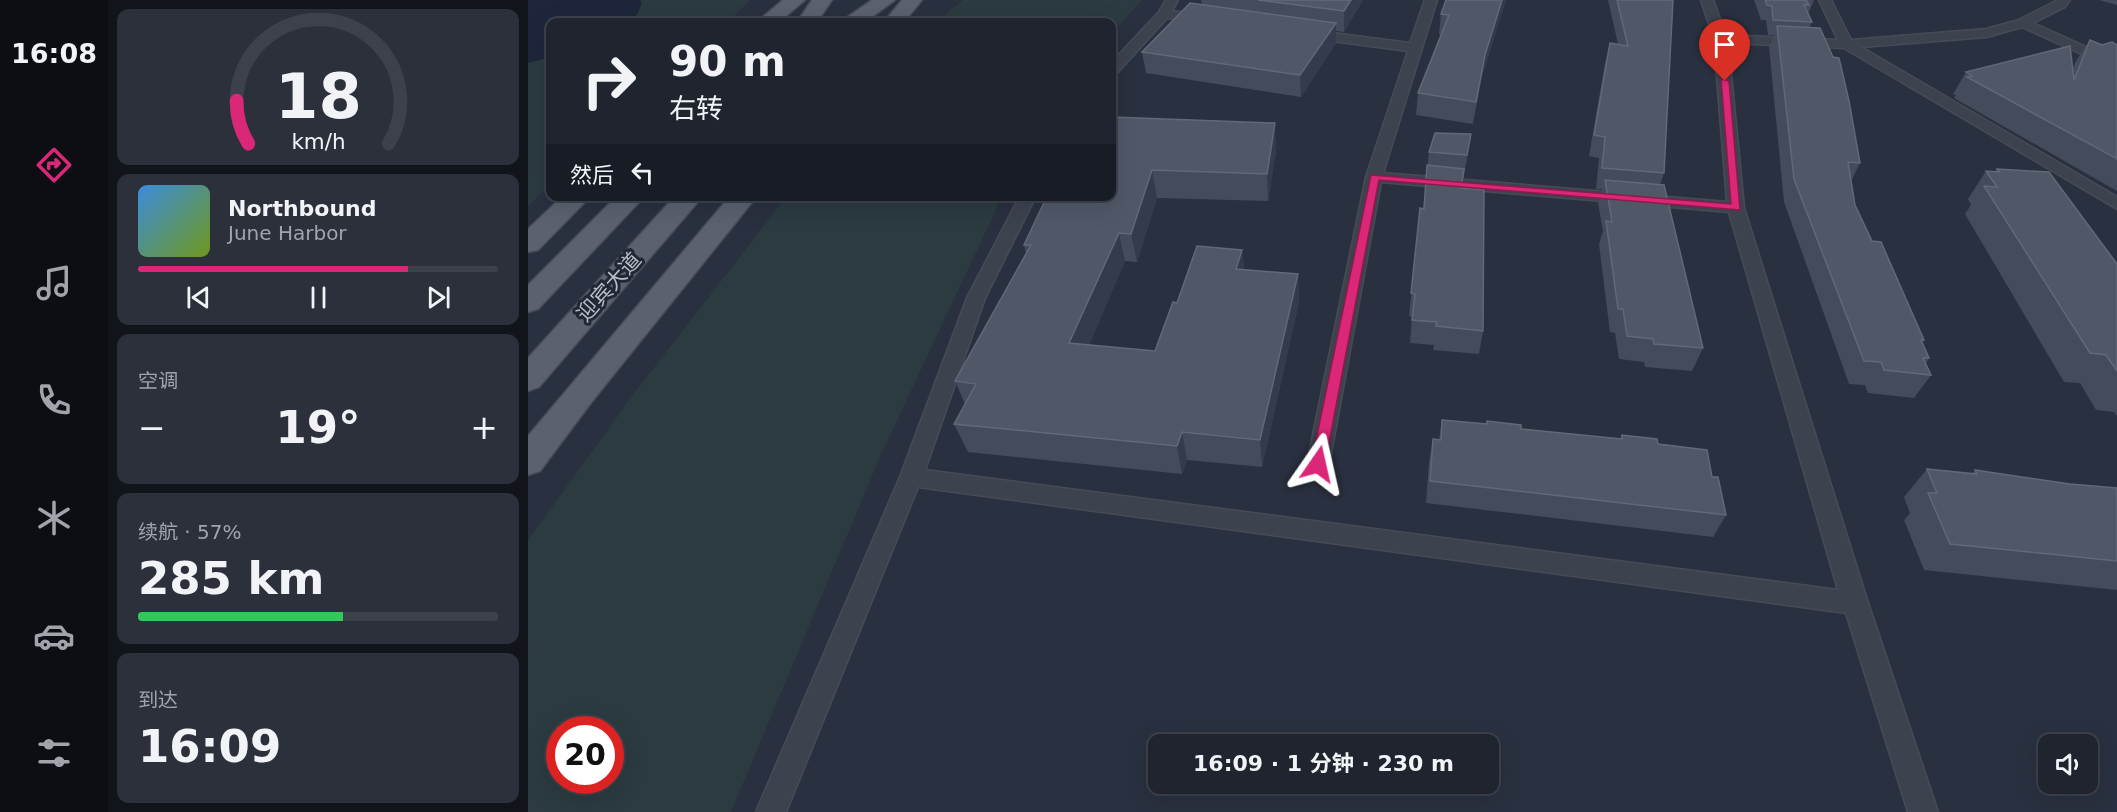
<!DOCTYPE html>
<html lang="zh">
<meta charset="utf-8">
<style>
body{margin:0;font-family:"DejaVu Sans","Noto Sans SC",sans-serif;background:#2c303b;color:#f1f3f6;height:100vh;display:flex;flex-direction:column;font-size:22px;white-space:nowrap}
*{box-sizing:border-box;margin:0}
p{font-size:20px;color:#a1a4aa}
.icon{flex:none;width:33px;height:33px;fill:none;stroke:currentColor;stroke-width:2;stroke-linecap:round;stroke-linejoin:round}
.map{position:relative;flex:1;overflow:hidden}
.sheet{display:flex;flex-direction:column;gap:9px;padding:9px;background:#11141a;width:420px}
.sheet>*{flex:none}
.banner{position:absolute;left:18px;top:18px;width:570px;height:183px;border-radius:12px;box-shadow:0 6px 24px #0002,0 0 0 2px #3c414b;background:#1f242f;color:#f1f3f6;overflow:hidden}
.buttons{position:absolute;left:1510px;top:734px;display:grid;gap:12px}
.buttons a{display:grid;place-items:center;width:60px;height:60px;border-radius:12px;background:#1f242f;box-shadow:0 6px 24px #0002,0 0 0 2px #3c414b;font-size:30px}
.speed{position:absolute;left:18px;top:716px;display:flex;gap:12px;font-size:30px;font-weight:700;text-align:center}
.speed>*{display:grid;place-content:center;width:78px;height:78px;border-radius:50%;background:#1f242f;box-shadow:0 6px 24px #0002,0 0 0 2px #3c414b;line-height:1}
.speed .limit{border:9px solid #d22;background:#fff;color:#111}
.pin{position:absolute;display:grid;place-items:center;width:51px;height:51px;color:#fff;margin:-62px -26px;border-radius:50% 50% 50% 0;rotate:-45deg;box-shadow:0 0 6px #0007}
.pin .icon{rotate:45deg}
.me{position:absolute;width:66px;margin:-33px;rotate:11deg;stroke-linejoin:round;filter:drop-shadow(0 0 4px #0008)}
.turn{display:flex;align-items:center;gap:21px;height:126px;padding:0 24px;font-size:27px}
.turn .icon{width:78px;height:78px;stroke-width:2.5}
.turn b{display:block;font-size:42px;line-height:51px}
.then{display:flex;align-items:center;height:57px;padding:0 24px;background:#0003;gap:12px;font-size:22px}
.big{font-size:45px;font-weight:700;line-height:1.1}
.sheet .tile{flex:1;display:flex;flex-direction:column;justify-content:center;gap:9px;min-width:0;padding:0 21px;border-radius:12px;background:#2c303b}
.sheet .dial{align-items:center;gap:0}
.dial svg{height:156px;overflow:visible;fill:none;stroke:#3c414b;stroke-width:7;stroke-linecap:round;text-anchor:middle}
.dial text{fill:#f1f3f6;stroke:none}
.song{display:flex;align-items:center;gap:18px}
.cover{width:72px;height:72px;border-radius:9px;background:linear-gradient(135deg,hsl(210 70% 55%),hsl(80 70% 35%))}
.played{height:6px;border-radius:3px;background:linear-gradient(90deg,#db2777 75%,#3c414b 75%)}
.keys{display:flex;justify-content:space-around;direction:ltr}
.heat{display:flex;justify-content:space-between;align-items:center;font-size:33px;direction:ltr}
.charge{height:9px;border-radius:4px;background:linear-gradient(90deg,#34c759 57%,#3c414b 0)}
.trip{position:absolute;left:620px;top:734px;width:351px;height:60px;border-radius:12px;background:#1f242f;box-shadow:0 6px 24px #0002,0 0 0 2px #3c414b;font-weight:700;line-height:60px;text-align:center}
main{display:flex;flex:1;min-height:0}
.tabs{display:flex;flex-direction:column;width:108px;justify-content:space-around;align-items:center;background:#0c0e13;color:#a1a4aa}
.tabs .icon{width:42px;height:42px}
.tabs .current{color:#db2777}
.tabs b{font-size:27px;color:#f1f3f6}
.map>svg:first-child{display:block}
.green{fill:#2b3b40;fill-rule:evenodd}
.water{fill:#1d263c}
.lines{fill:none;stroke-linecap:round;stroke-linejoin:round}
.lane-casing{stroke:#464b58;stroke-width:3}
.primary-casing{stroke:#464b58;stroke-width:3}
.lane{fill:#3d424f;fill-rule:evenodd}
.primary{fill:#5b616f;fill-rule:evenodd}
.wall{fill:#444c5c}
.shaded-wall{fill:#343b4c}
.building{fill:#505868;stroke:#616877;stroke-width:1.5}
.route{fill:#db2777;stroke:#8e194d;stroke-width:1.5}
.labels{text-anchor:middle;stroke-width:6;stroke-linejoin:round;paint-order:stroke}
.street-label{font-size:21px;fill:#b9bec9;stroke:#212734}
</style>
<main>
<nav class="tabs">
<b>16:08</b>
<svg class="icon current" aria-label="directions" viewBox="0 0 24 24"><path d="M12 3l9 9-9 9-9-9zM9 14v-3h6M13 9l2 2-2 2"/></svg>
<svg class="icon" aria-label="music" viewBox="0 0 24 24"><path d="M9 18V5l10-2v13"/><circle cx="6" cy="18" r="3"/><circle cx="16" cy="16" r="3"/></svg>
<svg class="icon" aria-label="phone" viewBox="0 0 24 24"><path d="M5 4h4l2 5-3 2q2 4 5 5l2-3 5 2v4C11 20 4 13 5 4z"/></svg>
<svg class="icon" aria-label="climate" viewBox="0 0 24 24"><path d="M12 3v18M4 7l16 10M4 17L20 7"/></svg>
<svg class="icon" aria-label="car" viewBox="0 0 24 24"><path d="M5 17H2v-5l4-1 3-4h7l3 4 3 1v5h-3M9 17h6M6 11h13"/><circle cx="7" cy="17" r="2"/><circle cx="17" cy="17" r="2"/></svg>
<svg class="icon" aria-label="filters" viewBox="0 0 24 24"><path d="M4 7h16M4 17h16"/><circle cx="9" cy="7" r="2"/><circle cx="15" cy="17" r="2"/></svg>
</nav>
<section class="sheet">
<div class="tile dial"><svg viewBox="0 0 100 80">
<path d="M14 69A42 42 0 1 1 86 69"/>
<path d="M14 69A42 42 0 0 1 8 47" stroke="#db2777"/>
<text x="50" y="56" font-size="32" font-weight="700">18</text>
<text x="50" y="72" font-size="11">km/h</text>
</svg></div>
<div class="tile">
<div class="song"><i class="cover"></i><div><b>Northbound</b><p>June Harbor</p></div></div>
<div class="played"></div>
<div class="keys"><svg class="icon" aria-label="previous" viewBox="0 0 24 24"><path d="M18 5L8 12l10 7zM5 5v14"/></svg><svg class="icon" aria-label="pause" viewBox="0 0 24 24"><path d="M8 5v14M16 5v14"/></svg><svg class="icon" aria-label="next" viewBox="0 0 24 24"><path d="M6 5l10 7-10 7zM19 5v14"/></svg></div>
</div>
<div class="tile"><p>空调</p>
<div class="heat"><a>−</a><b class="big">19°</b><a>+</a></div>
</div>
<div class="tile"><p>续航 · 57%</p><b class="big">285 km</b><div class="charge"></div></div>
<div class="tile"><p>到达</p><b class="big">16:09</b></div>
</section>
<div class="map">
<svg width="1589" height="812" viewBox="0 0 1589 812">
<rect width="100%" height="100%" fill="#29303f"/>
<path class="green" d="M0 0H222L200 22H22V185L0 206Z
M435 0H614L584 33V22H408Z
M259 196 474 197 352 457 203 812H0V540L107 392ZM32 729H82V780H32Z"/>
<path class="water" d="M0 0H112L114 3 109 15 100 22H22V57L0 63Z"/>
<g class="lines">
<g class="lane-casing">
<path id="lane" d="M638 0H650L644 11 679 16 685 20 679 24 639 18 589 73 584 74V62L631 12Z
M897 0H909L855 173 1199 202 1186 39 1173 0H1185L1198 35 1310 40 1291 0H1303L1323 40 1458 29 1491 20 1530 0H1542L1537 7 1505 23 1589 61V70L1494 27 1459 37 1333 47 1589 197V209L1316 48 1200 43 1216 208 1340 603 1410 812H1380L1318 613 390 487 258 812H228L372 477 439 298 492 196H508L457 298 397 470 1310 590 1201 212 853 182 801 464 798 470 790 473 782 470 779 464 838 177 880 51 781 38 775 34 781 30 882 43Z"/>
</g>
<g class="primary-casing">
<path id="primary" d="M255 0H277L251 22H229Z
M284 0H304L289 22H269Z
M344 0H367L337 22H315L318 18Z
M374 0H394L376 22H356Z
M35 196H63L10 250 0 252V229Z
M89 196H117L10 309 0 312V285Z
M147 196H175L11 387 0 391V358Z
M202 196H229L62 404 12 471 0 475V436Z"/>
</g>
<use href="#lane" class="lane"/>
<use href="#primary" class="primary"/>
</g>
<path class="wall" d="M673 0H835L816 32 808 31V43L773 97 618 73 614 52 674 5Z
M918 0H978L954 76 945 124 888 115 890 93 913 35 911 34 913 14Z
M1080 0H1145L1136 173 1132 185 1175 348 1164 371 1117 367 1116 362 1091 359 1087 333 1082 332 1071 244 1075 231 1070 203 1074 189H1068L1071 158 1061 156 1077 63 1082 43 1090 44Z
M1226 0H1286L1280 14 1284 22 1281 28 1332 163 1323 181 1327 205 1344 241 1396 340 1394 343 1401 358 1398 363 1403 375 1386 398 1340 393 1337 385 1321 384 1256 202 1241 47 1246 35H1240L1238 20H1233Z
M1571 0H1589V5Z
M1562 40 1574 45H1589V191L1426 98 1428 95 1425 94 1438 72 1545 68 1548 61Z
M584 117 748 151 740 201 629 198 609 262 597 261 561 345 627 351 649 303 714 250 716 270 770 274 771 302 734 467 659 460 654 474 440 452 426 424 437 404 427 381 498 254 496 245Z
M943 134 934 188 955 331 951 354 905 350 906 345 882 343 884 317 881 316 892 208 895 209 901 152Z
M1469 169 1589 264V416L1586 412 1568 410 1552 383 1536 382 1437 214 1443 205 1440 199 1458 171 1467 172Z
M914 420 958 424 959 421 993 429 1092 439 1094 435 1130 444 1184 477 1198 515 1185 537 898 503 901 462 905 439 911 440Z
M1399 469 1444 474 1447 470 1542 484 1589 488V590L1396 570 1376 520 1382 513 1376 497Z"/>
<path class="shaded-wall" d="M823 0H835L816 32V11Z
M974 0H978L954 76 945 124 957 55Z
M808 23V43L773 97 772 75Z
M747 123 748 151 740 201 739 174Z
M943 134 940 156 936 178 939 155Z
M624 170 629 198 609 262 603 234Z
M591 233 597 261 550 371 541 343Z
M714 250 717 279 708 269Z
M770 274 771 302 734 467 732 440Z
M654 432 659 460 654 474 649 446Z"/>
<path class="building" d="M730 0H823L816 11Z
M918 0H974L957 55 948 102 890 93 921 15 913 14Z
M1089 0H1145L1136 173 1074 168 1077 137 1066 135 1082 43 1100 46Z
M1237 0H1278L1281 5H1276L1284 22 1245 20 1244 6 1239 5Z
M662 3 808 23 772 75 614 52Z
M1249 26 1292 28 1305 57 1311 58 1321 101 1332 163 1320 162 1327 205 1344 241 1353 242 1396 340H1393L1401 358H1395L1403 375 1356 370 1353 362 1336 361 1266 179Z
M1562 40 1574 45 1584 42 1589 45V159L1439 77 1444 76 1438 72 1542 46 1546 80Z
M584 117 747 123 739 174 624 170 603 234 591 233 541 343 627 351 645 302 649 303 669 246 714 250 708 269 770 274 732 440 654 432 649 446 426 424 448 384 427 381 503 245H496L519 196H584Z
M907 133 943 134 939 155 901 152Z
M899 165 936 169 933 188 956 190 955 331 908 326 909 322 884 320 887 294 883 293 892 208 896 209Z
M1469 169 1521 172 1589 264V371L1578 355 1562 353 1456 186 1469 187 1458 171 1471 172Z
M1077 180 1136 185 1175 348 1126 344 1125 339 1099 336 1095 309H1090L1078 221 1084 222Z
M914 420 959 424V421L993 425V429L1094 439V435L1129 439 1130 444 1179 450 1184 477H1190L1198 515 902 481 905 439 913 440Z
M1399 469 1449 474 1447 470 1542 484 1589 488V561L1422 544 1400 493H1409Z"/>
<path class="route" d="M1193 79 1201 81 1212 210 851 180 797 464 795 468H785L783 464 843 175 1203 204Z"/>
<g class="labels">
<g class="street-label">
<text transform="translate(81 287) rotate(-48)" y="7">迎宾大道</text>
</g>
</g>
</svg>
<div class="buttons">
<a><svg class="icon" aria-label="sound" viewBox="0 0 24 24"><path d="M4 9h4l5-4v14l-5-4H4zM17 9q2 3 0 6"/></svg></a>
</div>
<div class="speed"><div class="limit">20</div></div>
<div class="pin" style="left:1197px;top:81px;background:#d93025"><svg class="icon" aria-label="arrive" viewBox="0 0 24 24"><path d="M6 21V4h12l-3 4 3 4H6"/></svg></div>
<svg class="me" style="left:790px;top:464px" viewBox="-20 -20 40 40"><path d="M0-17L14 15 0 8-14 15z" fill="#db2777" stroke="#fff" stroke-width="4"/></svg>
<div class="trip">16:09 · 1 分钟 · 230 m</div>
<div class="banner">
<div class="turn"><svg class="icon" aria-label="right" viewBox="0 0 24 24"><path d="M7 20v-9h11M14 6l5 5-5 5"/></svg><div><b>90 m</b>右转</div></div>
<div class="then">然后<svg class="icon" aria-label="left" viewBox="0 0 24 24"><path d="M17 20v-9H6M10 6l-5 5 5 5"/></svg></div>
</div>
</div>
</main>
